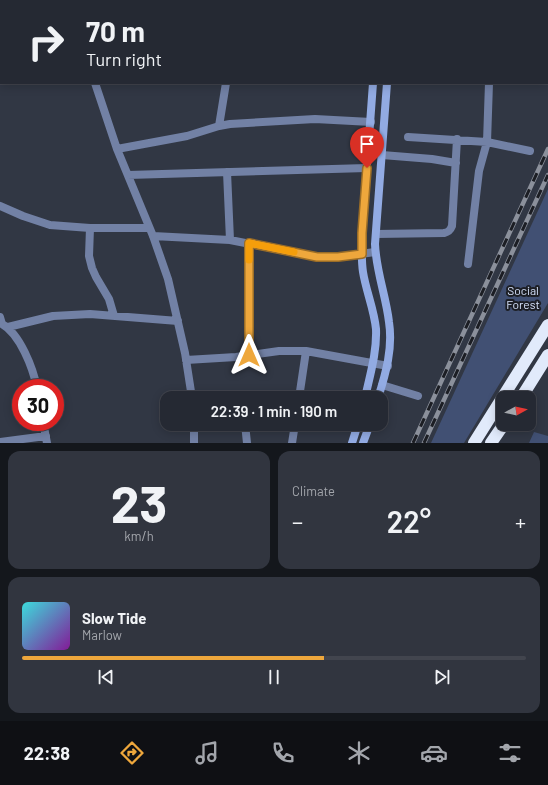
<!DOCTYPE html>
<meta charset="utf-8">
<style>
body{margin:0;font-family:Barlow,sans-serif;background:#31353f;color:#f1f3f6;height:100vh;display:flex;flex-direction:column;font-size:15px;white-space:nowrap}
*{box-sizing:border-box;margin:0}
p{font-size:13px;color:#a3a6ac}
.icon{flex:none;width:22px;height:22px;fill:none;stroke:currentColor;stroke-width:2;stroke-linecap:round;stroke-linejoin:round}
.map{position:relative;height:443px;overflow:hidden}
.panel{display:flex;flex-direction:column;gap:8px;padding:8px;background:#14171c;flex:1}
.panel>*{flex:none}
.guide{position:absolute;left:0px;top:0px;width:548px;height:84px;box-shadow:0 2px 10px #0003,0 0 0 1px #42454e;background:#252933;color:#f1f3f6;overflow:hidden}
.needle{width:26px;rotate:82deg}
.buttons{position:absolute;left:496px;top:391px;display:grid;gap:8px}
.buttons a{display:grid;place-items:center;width:40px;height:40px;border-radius:8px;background:#252933;box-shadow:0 2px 10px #0003,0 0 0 1px #42454e;font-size:20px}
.speed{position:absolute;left:12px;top:379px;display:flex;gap:8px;font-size:20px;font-weight:700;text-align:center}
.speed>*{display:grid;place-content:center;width:52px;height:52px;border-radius:50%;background:#252933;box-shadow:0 2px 10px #0003,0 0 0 1px #42454e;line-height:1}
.speed .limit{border:6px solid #d22;background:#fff;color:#111}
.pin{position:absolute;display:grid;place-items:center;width:34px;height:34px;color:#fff;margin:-41px -17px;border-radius:50% 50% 50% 0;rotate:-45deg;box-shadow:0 0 4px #0007}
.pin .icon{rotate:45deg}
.me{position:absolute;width:44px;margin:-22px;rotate:0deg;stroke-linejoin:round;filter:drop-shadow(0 0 3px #0008)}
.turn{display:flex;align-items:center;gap:14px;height:84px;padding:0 20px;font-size:18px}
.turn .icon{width:52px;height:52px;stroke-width:2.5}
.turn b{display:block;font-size:28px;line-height:34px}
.big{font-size:30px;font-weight:600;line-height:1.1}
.panel .card{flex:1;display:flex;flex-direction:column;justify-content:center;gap:6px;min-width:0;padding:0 14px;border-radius:12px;background:#31353f}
.panel .dial{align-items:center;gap:0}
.dial b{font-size:52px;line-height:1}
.song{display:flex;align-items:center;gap:12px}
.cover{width:48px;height:48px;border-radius:6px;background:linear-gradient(135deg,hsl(180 70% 55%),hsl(290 70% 35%))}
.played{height:4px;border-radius:2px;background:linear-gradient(90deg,#eea73c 60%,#42454e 60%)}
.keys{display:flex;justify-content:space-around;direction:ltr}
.heat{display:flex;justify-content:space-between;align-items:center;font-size:22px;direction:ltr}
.panel .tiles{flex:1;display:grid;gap:8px;grid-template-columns:1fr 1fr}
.card:last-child{grid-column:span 2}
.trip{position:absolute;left:160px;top:391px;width:228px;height:40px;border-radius:12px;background:#252933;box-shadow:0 2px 10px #0003,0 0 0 1px #42454e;font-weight:600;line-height:40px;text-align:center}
.tabs{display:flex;height:64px;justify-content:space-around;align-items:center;background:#0f1014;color:#a3a6ac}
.tabs .icon{width:28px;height:28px}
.tabs .selected{color:#eea73c}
.tabs b{font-size:18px;color:#f1f3f6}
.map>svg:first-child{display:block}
.green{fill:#415073}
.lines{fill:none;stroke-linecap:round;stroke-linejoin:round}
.street{stroke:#7281a5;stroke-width:8}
.secondary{stroke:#92abe3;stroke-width:8}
.highway{stroke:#e1eafb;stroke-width:12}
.rail-casing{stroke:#8b909b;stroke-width:4.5}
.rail{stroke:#1c1e24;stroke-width:3;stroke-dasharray:9;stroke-linecap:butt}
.route-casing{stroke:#9b6d27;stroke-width:10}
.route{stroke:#eea73c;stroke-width:7}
.slow{stroke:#f59e0b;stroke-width:7}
.labels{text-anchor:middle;stroke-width:4;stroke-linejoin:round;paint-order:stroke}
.park-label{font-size:12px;fill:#d5e1fb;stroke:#1c1e24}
</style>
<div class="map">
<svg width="548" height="443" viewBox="0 0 548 443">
<rect width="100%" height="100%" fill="#313744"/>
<path class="green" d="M548 189V303L464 443H431Z
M534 432 548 436V443H529Z"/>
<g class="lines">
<path class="street" d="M70 0V1
M116 0V1
M151 0V1
M172 1 174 0
M240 1V0
M0 75H1
M95 83 117 149 153 236 168 279 185 353 192 398
M219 126 226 83
M408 137 487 142 530 151
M117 149 187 136 219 126 230 124 315 119 371 122
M382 155 432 159 456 163
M227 172 230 240
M128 175 367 168
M0 206 23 216 50 225 90 228H149
M90 228 89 256 92 268 96 277 109 299 114 316
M376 234 444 233C448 232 450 231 452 226L457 139
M153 236 230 240 317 257H338L375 252
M249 243V355
M468 264 479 171 487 142 489 83
M0 317 2 324C20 334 33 368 37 388
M8 327 53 316 90 314 178 321
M186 360 236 357 279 351H306L388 366
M382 385 418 396
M244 398 263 395 299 396
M299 398 306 351
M43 422 47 443
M194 424V443
M245 424 247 443
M0 442 46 436
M292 443 295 424"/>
<path class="secondary" d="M377 1V0
M393 1V0
M365 398C370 375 377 352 376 329 374 309 366 291 363 272 361 259 362 246 362 233L373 83
M378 398C386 373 393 348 389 322 386 296 376 271 375 244L387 83
M352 443 358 424
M363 443 370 424"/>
<path class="highway" d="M521 398 548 355
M474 443 548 325
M491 443 504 424"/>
<g class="rail-casing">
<path id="rail" d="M413 443 548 149
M424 443 548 175"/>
</g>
<use href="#rail" class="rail"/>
</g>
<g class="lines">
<g class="route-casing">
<path id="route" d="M249 355V243L317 257H338L362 254V233L367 168"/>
</g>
<use href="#route" class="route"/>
<path class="slow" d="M249 260V243L294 252"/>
</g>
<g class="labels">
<g class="park-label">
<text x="523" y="295">Social<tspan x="523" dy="14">Forest</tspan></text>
</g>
</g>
</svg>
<div class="buttons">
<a><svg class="needle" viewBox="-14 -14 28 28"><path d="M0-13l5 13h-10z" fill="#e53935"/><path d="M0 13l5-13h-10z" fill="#a3a6ac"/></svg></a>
</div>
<div class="speed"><div class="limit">30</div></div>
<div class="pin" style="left:367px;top:168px;background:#d93025"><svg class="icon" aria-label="arrive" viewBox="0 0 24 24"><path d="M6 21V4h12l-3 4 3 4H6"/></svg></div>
<svg class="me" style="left:249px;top:355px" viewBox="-20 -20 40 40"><path d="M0-17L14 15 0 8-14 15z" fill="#eea73c" stroke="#fff" stroke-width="4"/></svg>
<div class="trip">22:39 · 1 min · 190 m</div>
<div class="guide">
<div class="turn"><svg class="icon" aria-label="right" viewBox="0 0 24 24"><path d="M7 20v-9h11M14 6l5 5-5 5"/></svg><div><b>70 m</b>Turn right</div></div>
</div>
</div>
<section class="panel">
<div class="tiles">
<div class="card dial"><b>23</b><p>km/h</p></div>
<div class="card"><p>Climate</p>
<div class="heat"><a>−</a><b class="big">22°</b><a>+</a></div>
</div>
<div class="card">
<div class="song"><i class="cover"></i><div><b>Slow Tide</b><p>Marlow</p></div></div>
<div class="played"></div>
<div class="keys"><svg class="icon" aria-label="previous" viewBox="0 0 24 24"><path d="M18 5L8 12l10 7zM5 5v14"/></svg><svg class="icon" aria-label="pause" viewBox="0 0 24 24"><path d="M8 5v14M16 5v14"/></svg><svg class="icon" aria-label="next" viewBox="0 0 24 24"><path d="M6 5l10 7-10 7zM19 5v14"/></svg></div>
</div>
</div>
</section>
<nav class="tabs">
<b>22:38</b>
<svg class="icon selected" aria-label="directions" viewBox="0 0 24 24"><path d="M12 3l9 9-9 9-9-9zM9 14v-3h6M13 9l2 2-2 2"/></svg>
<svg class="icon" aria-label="music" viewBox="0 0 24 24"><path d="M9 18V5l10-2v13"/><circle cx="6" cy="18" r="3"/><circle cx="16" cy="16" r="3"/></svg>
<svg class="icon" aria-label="phone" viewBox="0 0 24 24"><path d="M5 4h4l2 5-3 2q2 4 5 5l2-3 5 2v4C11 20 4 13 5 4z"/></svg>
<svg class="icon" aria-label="climate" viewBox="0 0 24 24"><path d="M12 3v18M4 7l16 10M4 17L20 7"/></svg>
<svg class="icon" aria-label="car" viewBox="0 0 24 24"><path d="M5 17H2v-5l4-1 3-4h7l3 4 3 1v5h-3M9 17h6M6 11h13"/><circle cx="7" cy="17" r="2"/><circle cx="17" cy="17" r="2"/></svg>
<svg class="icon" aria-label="filters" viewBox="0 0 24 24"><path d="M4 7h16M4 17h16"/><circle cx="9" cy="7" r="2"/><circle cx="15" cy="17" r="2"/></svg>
</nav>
